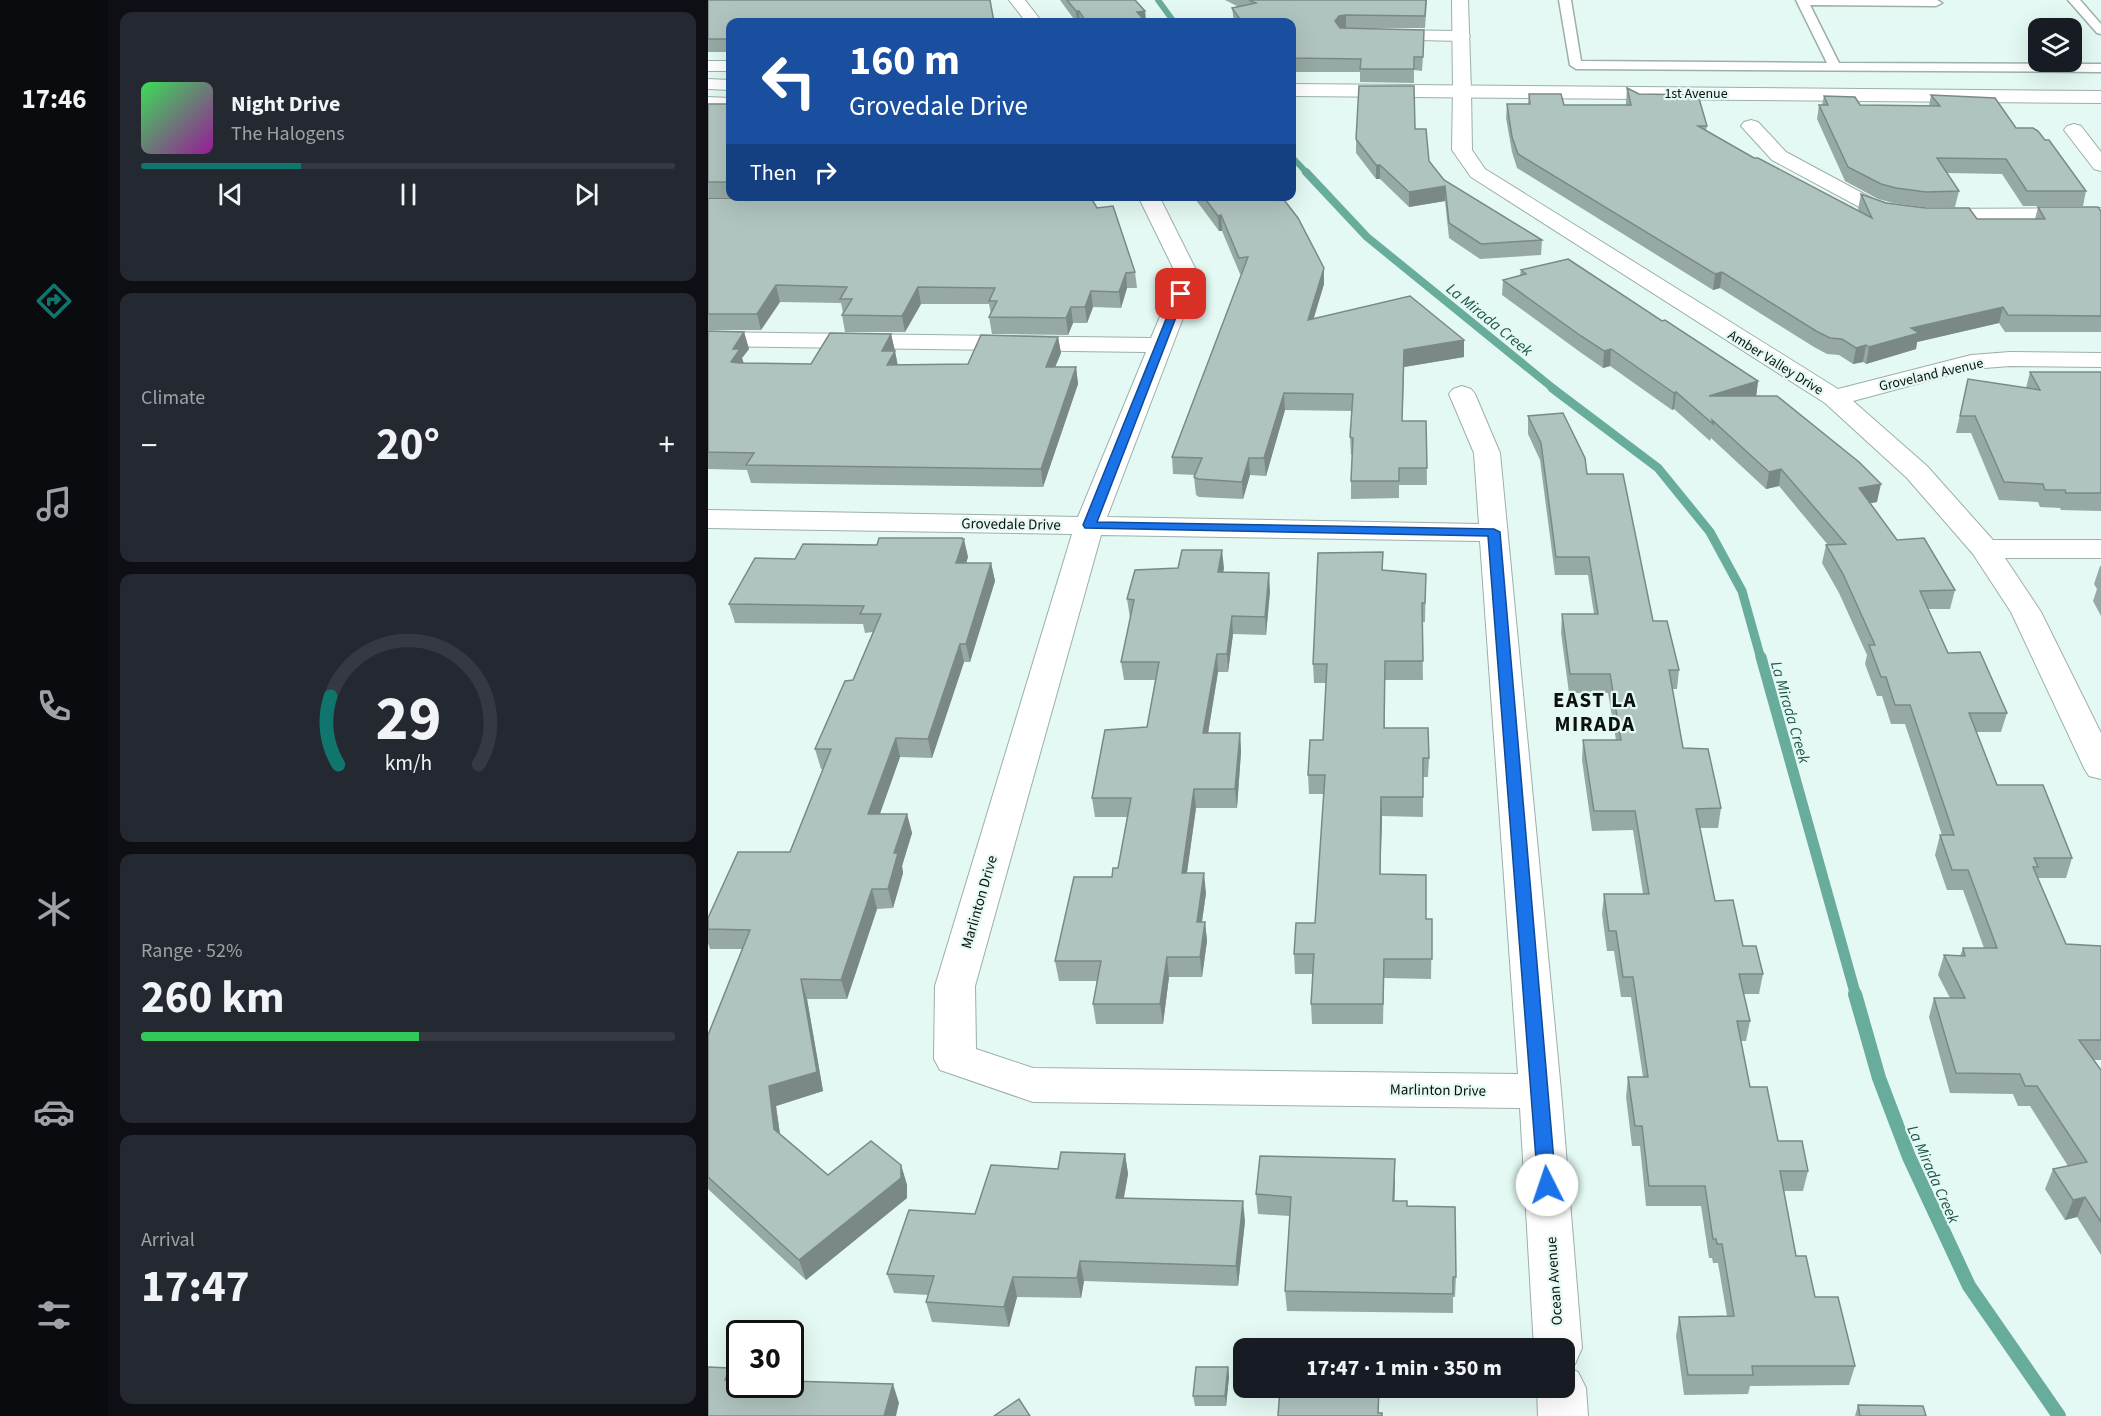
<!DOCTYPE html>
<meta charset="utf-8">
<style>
body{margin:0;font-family:"Source Sans 3",sans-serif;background:#242831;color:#f1f3f6;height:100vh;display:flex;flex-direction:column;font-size:22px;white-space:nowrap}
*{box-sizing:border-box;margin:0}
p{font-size:20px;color:#9ea1a6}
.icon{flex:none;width:33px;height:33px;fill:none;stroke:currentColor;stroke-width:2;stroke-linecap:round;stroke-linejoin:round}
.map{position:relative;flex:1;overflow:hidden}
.sheet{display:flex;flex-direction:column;gap:12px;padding:12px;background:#0d0f14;width:600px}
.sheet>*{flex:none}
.banner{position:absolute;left:18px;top:18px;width:570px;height:183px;border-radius:12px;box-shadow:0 6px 24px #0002;background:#1a4fa0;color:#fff;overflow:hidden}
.fabs{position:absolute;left:1320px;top:18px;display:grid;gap:12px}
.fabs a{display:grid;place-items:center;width:54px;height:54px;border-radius:12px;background:#171b24;box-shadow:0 6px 24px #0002;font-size:30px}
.speed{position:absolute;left:18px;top:1320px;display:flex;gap:12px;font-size:30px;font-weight:700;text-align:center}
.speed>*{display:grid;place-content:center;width:78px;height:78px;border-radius:50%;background:#171b24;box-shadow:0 6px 24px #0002;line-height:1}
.speed .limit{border:3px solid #111;border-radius:9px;background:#fff;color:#111}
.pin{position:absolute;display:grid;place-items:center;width:51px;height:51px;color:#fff;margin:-26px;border-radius:12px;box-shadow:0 3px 9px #0006}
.me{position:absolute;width:66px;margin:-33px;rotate:356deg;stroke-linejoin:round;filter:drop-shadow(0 0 4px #0008)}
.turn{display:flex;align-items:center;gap:21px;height:126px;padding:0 24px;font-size:27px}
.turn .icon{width:78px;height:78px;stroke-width:2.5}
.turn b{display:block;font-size:42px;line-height:51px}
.then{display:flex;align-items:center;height:57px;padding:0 24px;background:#0003;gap:12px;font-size:22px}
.big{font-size:45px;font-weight:700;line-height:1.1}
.sheet .card{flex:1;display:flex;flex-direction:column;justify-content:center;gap:9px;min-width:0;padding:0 21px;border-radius:12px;background:#242831}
.sheet .dial{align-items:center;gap:0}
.dial svg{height:156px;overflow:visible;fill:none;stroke:#363941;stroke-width:7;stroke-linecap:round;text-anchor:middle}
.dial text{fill:#f1f3f6;stroke:none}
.song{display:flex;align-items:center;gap:18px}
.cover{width:72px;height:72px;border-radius:9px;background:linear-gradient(135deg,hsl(130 70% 55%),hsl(300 70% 35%))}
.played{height:6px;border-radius:3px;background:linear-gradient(90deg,#0f766e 30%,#363941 30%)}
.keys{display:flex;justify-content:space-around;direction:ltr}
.heat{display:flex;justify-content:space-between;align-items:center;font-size:33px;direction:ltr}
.charge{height:9px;border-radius:4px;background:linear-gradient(90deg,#34c759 52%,#363941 0)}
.trip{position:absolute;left:525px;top:1338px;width:342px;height:60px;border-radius:12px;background:#171b24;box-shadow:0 6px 24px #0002;font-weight:700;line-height:60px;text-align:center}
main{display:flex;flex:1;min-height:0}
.menu{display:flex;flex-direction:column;width:108px;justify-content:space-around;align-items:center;background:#090b0e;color:#9ea1a6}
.menu .icon{width:42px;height:42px}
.menu .current{color:#0f766e}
.menu b{font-size:27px;color:#f1f3f6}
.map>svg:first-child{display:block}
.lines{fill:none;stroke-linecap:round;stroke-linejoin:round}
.stream-far4{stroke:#68ac9c;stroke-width:6}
.stream-far3{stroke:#68ac9c;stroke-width:8}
.stream-far2{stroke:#68ac9c;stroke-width:9}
.stream-far1{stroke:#68ac9c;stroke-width:11}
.stream{stroke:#68ac9c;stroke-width:14}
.service-casing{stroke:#9cafaa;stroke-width:3}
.minor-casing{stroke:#9cafaa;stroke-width:2}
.tertiary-casing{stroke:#9cafaa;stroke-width:2}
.secondary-casing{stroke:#9cafaa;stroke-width:2}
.service{fill:#fff;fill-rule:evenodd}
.minor{fill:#fff;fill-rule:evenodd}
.tertiary{fill:#fff;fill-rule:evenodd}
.secondary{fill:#fff;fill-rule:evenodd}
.wall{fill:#97a9a4}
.shaded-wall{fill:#7b8986}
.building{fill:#b0c4bf;stroke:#7b8986;stroke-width:1.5}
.route{fill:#1a73e8;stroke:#114b97;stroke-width:1.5}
.labels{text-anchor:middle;stroke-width:4.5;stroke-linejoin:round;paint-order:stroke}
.far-street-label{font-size:14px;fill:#0a110f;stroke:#e4f9f3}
.street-label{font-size:15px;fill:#0a110f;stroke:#e4f9f3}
.water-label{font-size:16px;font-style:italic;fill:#1e564b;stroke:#e4f9f3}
.district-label{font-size:21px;font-weight:bold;letter-spacing:1.5px;fill:#0a110f;stroke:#e4f9f3}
</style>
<main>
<nav class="menu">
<b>17:46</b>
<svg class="icon current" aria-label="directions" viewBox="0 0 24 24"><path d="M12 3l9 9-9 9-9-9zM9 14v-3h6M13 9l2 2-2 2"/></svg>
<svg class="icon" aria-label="music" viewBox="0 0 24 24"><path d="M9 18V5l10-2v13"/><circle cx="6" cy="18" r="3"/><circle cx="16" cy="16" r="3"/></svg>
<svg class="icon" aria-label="phone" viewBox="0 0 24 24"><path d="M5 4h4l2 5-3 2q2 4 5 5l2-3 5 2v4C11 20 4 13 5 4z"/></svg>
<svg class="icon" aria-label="climate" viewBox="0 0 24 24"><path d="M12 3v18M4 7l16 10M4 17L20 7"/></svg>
<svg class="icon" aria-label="car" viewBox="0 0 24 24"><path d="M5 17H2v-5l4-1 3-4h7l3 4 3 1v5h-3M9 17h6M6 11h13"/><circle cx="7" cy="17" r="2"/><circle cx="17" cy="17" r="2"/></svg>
<svg class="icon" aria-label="filters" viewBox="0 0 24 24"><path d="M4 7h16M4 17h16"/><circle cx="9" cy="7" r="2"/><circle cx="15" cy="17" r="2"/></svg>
</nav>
<section class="sheet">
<div class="card">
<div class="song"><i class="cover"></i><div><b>Night Drive</b><p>The Halogens</p></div></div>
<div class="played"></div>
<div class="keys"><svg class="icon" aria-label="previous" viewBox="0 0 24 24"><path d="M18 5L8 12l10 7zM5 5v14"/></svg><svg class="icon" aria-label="pause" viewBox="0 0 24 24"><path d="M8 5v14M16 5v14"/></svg><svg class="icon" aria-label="next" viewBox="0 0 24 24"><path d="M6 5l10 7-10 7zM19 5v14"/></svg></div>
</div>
<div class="card"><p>Climate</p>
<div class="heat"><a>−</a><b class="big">20°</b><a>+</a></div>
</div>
<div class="card dial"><svg viewBox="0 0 100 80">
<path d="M14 69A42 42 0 1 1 86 69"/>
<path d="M14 69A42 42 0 0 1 10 34" stroke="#0f766e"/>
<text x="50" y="56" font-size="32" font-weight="700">29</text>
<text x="50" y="72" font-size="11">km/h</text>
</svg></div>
<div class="card"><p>Range · 52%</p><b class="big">260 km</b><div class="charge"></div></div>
<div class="card"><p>Arrival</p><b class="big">17:47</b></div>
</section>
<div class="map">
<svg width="1393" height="1416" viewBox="0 0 1393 1416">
<rect width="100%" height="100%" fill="#e4f9f3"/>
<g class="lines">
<path class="stream-far4" d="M450 0 466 22
M584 157 599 173"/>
<path class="stream-far3" d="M598 172 659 237 846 389"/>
<path class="stream-far2" d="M844 388 950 468 1002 532 1034 591 1053 659"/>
<path class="stream-far1" d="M1053 657 1148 996"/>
<path class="stream" d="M1147 994 1171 1078 1201 1157 1261 1286 1351 1416"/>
<g class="service-casing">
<path id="service" d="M851 0H863L873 61 1119 63 1088 0H1229L1234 3 1228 6 1102 5 1131 63 1393 64V72L868 69 862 65Z
M1360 0H1372L1393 24V34L1389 33Z"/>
</g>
<g class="minor-casing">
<path id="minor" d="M301 0H317L334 22H318Z
M672 30 753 31 759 32 762 36 759 40 753 41 666 39 663 35 666 31Z
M0 61H22V71H0Z
M754 85 761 87 763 91 764 150 777 169 1130 389 1263 355 1302 352 1393 353V367L1302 366 1264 369 1145 401 1219 466 1285 540H1393V558H1297L1333 612 1393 733V779L1381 776 1376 768 1303 612 1265 554 1199 478 1117 403 763 177 744 150 745 91 747 87Z
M0 97 22 98V108L0 109Z
M1043 120 1050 122 1078 152 1169 201 1185 205 1215 209 1393 208V220L1215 221 1176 216 1155 209 1064 160 1033 126 1036 122Z
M1366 124 1373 126 1393 152V171L1386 169 1356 130 1359 126Z
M430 196H451L491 276 399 517 771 524 766 453 741 394 745 389 754 386 763 389 767 394 792 453 853 1091 874 1348 867 1364 858 1367 870 1372 878 1388 880 1416H830L829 1388H856V1348H826L812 1108 325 1102 232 1070 226 1059 227 986 364 534 0 528V510L370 517 438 352 0 346V332L443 338 469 276ZM393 535 772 541 810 1074 325 1068 268 1049 267 986Z"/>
</g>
<g class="tertiary-casing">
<path id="tertiary" d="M744 0H760L763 91 761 95H747L745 91Z"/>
</g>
<g class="secondary-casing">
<path id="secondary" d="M0 79 22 80V90L0 89Z
M584 84 1393 91V103L584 96Z"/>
</g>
<use href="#service" class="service"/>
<use href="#minor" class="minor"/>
<use href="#tertiary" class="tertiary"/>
<use href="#secondary" class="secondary"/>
</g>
<path class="wall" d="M0 0 22 22V52H0Z
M352 0H427L437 11 438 22H368Z
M517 0H719L717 28H635L716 43 714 71 706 70V83L652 82V72H584V22H526L524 8 531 7Z
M919 88 999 126 998 130 1046 158 1151 211 1150 209 1153 194 1178 203 1269 219H1327L1330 207 1393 211V332H1297L1291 323 1209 342 1208 349 1158 364 1155 362 1145 364 1131 355 1119 354 1106 347 1012 288 1005 290 809 168 804 152 798 118 799 104H820L821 94 856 105H918V102Z
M1223 95 1337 140 1378 191 1375 206H1315L1294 174 1239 173 1251 191 1247 207H1215L1185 203 1170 199 1137 181 1109 119 1111 105H1114L1116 96 1152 105 1221 106Z
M0 104H22V196H225L176 199 0 197Z
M707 129 721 161 736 180 834 240 833 255 772 259 741 238 737 201 701 207 672 179H668L648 153V139Z
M485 196H573L616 268V284L606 318 756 357 696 367 694 421H718L719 485H691V498L643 499V481L644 455H643L642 437 644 411 577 410 558 476 542 475 535 499 491 497 488 495 486 477 487 475 465 474 464 457 534 274H532L514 231H511Z
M0 198 427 272 429 288H419L413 308 385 307 379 323H365L360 335 284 334 281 317 283 314 281 304H213L197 332H137L134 315 135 313 133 303 72 302 53 330H0Z
M813 270 954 321 1050 381 1048 396 1169 502 1162 503 1189 540 1247 590 1242 609H1220L1240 653 1299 713 1293 732H1268L1289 785 1364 858 1358 878H1330L1358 944 1393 946V1060H1385L1393 1070V1255L1369 1217 1357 1220 1337 1189 1345 1169 1360 1166 1322 1106H1310L1305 1094 1242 1093 1221 1017 1226 998H1242L1230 975 1236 955 1252 956 1255 948H1276L1255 890H1239L1227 855 1232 835H1234L1197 724H1183L1174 696H1169L1157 664 1159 655 1131 593 1114 563 1118 545H1120L1071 486 1058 489 1003 438 1002 441 966 409 964 410 902 366 895 368 872 352 794 295 795 280 812 275Z
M0 331 36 332 41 349 34 358 36 363 103 364 183 334 190 365 260 364 350 337 353 353 347 367H368L370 384 335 487 43 483 39 470 0 469Z
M1322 372H1393V511L1353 510 1352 508 1332 507 1330 502 1291 500 1263 433H1248L1260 379 1318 388Z
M820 416 879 474 945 621 971 670 969 689H964L975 748 1013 808 1010 828H992L1007 901 1035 946 1055 974 1051 994H1036L1042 1021 1038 1041H1033L1042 1087 1070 1141 1100 1171 1095 1191H1076L1088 1256 1107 1297 1147 1366 1141 1385 1042 1386 1040 1394 976 1395 968 1336 971 1317 1019 1316 1010 1263H1005L1004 1258H1001L993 1206H938L932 1146H924L918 1097 920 1077H935L923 997H913L906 951H899L894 914 896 894H935L925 830 884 831 874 760 875 740H908L900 693H861L853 633 854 614H886L880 575H847L832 460 820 434Z
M255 539 260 557 258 563H283L287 581 262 662H256L224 758 192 757 172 814H199L204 833 194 866 195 873 185 908 169 909 139 999H99L115 1091 68 1106 72 1134 120 1175 193 1165 199 1185V1198L98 1280 0 1189V1035L34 949H2L0 943V918L82 852 115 769H113L107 749 145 680 165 632 157 633 155 624 27 623 21 604 87 559 169 545Z
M675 552V570L718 574 717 622H714L715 680H677V728L721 758 720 777H715V817L674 816 672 874 718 919H724L723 979 676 978 675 1024H604L603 1004 605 974H587L586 954 607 923 616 794H601L600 775 615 740 618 683H606L605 664Z
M1392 566H1393V616L1385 601 1389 589 1386 584Z
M516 568 515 572 562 591 558 635 525 634 520 672H510L500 733H532L533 752 529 808H488L479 873 498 893 494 922H497L499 941 494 977H461L455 1024H388L385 1004 389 981H351L347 961 410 868 419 817H387L384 798 439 727 447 680H416L413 662 423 618H422L419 599Z
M417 1154 420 1174 416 1198 537 1221 530 1286 376 1281 373 1298 309 1297 301 1327 224 1322 218 1302 220 1295 186 1293 179 1274 267 1214 350 1169Z
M687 1159 686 1201 699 1206 748 1277 747 1297H745V1313L579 1311 577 1291 582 1216 550 1214 548 1194Z
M520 1367 521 1377 518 1406H487L485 1396Z
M1150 1405 1218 1416H1147Z"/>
<path class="shaded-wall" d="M368 11H371L372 22H369Z
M437 11 438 22 429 12Z
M638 15V28L632 29 627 21 631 16Z
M668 165H672V179H668Z
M737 186V201L701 207V192Z
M513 215 514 231H511L510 216Z
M616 268V284L600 336V320Z
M1014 272 1012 288 1005 290 1007 274Z
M418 273 419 288 413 308 411 292Z
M68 285 72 302 53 330 49 314Z
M210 287 213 304 197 332 194 316Z
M383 291 385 307 379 323 377 307Z
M363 307 365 323 360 335 358 318Z
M1295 307 1291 323 1209 342 1208 349 1158 364 1161 347 1203 328Z
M36 332 41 349 34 358 36 366 23 362 25 349Z
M183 334 187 351H174Z
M350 337 353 353 340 384 338 367Z
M756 340V357L696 367 694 438 696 350Z
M1158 345 1155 362 1145 364 1148 348Z
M903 349 902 366 895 368 896 351Z
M187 351 190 368 179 365Z
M368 367 370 384 335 487 333 469Z
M1050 381 1048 398 1001 396Z
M968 392 966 409 964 410 966 393Z
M576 393 577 410 558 476 556 458Z
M541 458 542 475 535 499 534 482Z
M1073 469 1071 486 1058 489 1061 472Z
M1173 484 1169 502 1147 506 1151 488Z
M254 538 255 543 256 539 260 557 252 581 248 563Z
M514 550 516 568 512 590 510 572Z
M283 563 287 581 262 662 258 644Z
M561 573 562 591 558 635 557 617Z
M524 616 525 634 520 672 519 654Z
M252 644 256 662 224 758 220 739Z
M509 654 510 672 497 752 495 733Z
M532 733 533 752 529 808 527 789Z
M188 738 192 757 165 833 160 814Z
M486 789 488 808 476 893 474 873Z
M673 797 674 816 672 894V874Z
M199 814 204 833 194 866 195 873 185 908 180 889 186 853Z
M496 873 498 893 491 941 489 922Z
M164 889 169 909 139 999 133 980Z
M497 922 499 941 494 977 492 957Z
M459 957 461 977 455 1024 452 1004Z
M93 979 99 999 115 1091 68 1106 74 1149 66 1129 61 1086Z
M417 1154 420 1174 412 1218 408 1198Z
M687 1159V1179L686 1221 685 1201Z
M193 1165 199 1185V1198L98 1280 91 1260Z
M1377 1197 1369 1217 1357 1220 1365 1200Z
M535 1201 537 1221 530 1286 528 1266Z
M372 1261 376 1281 373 1298 369 1278Z
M305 1277 309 1297 301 1327 296 1307Z
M520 1367 521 1377 518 1406 517 1396Z
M22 1368 31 1387 17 1380Z
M185 1384 191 1403 188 1416H176Z"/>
<path class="building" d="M0 0H282L286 22H22V39H0Z
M359 0H427L437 11 429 12 438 22H378L371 11H368Z
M541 0H718L717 16 638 15 631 16 627 21 632 28 716 30 715 57H706V69H652L653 59 584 58V52L585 50H584V22H534L524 8 548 3Z
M651 86H706L707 129H718L721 161 736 180 834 240 773 244 741 223 737 186 701 192 672 165H668L648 139Z
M919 88 931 94 990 95 999 126H990L1046 158H1050L1164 218 1153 194 1178 203 1218 208H1261L1269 219H1337L1330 207H1390L1393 211V316L1300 315 1295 307 1203 328 1211 333 1161 347 1158 345 1148 348 1134 339 1122 338 1108 331 1014 272 1007 274 810 154 804 137 799 104H822L821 94H853L856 105H923Z
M1223 95 1287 98 1308 128H1325L1330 131 1337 140H1341L1378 191H1319L1298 159 1229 158 1251 191 1218 192 1188 188 1173 184 1140 167 1111 105H1120L1116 96 1147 97 1152 105 1232 106Z
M0 104H22V182H0Z
M272 196H382L389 208 405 206 427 272 418 273 411 292 383 291 377 307H363L358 318 281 317 289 301H281L287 288 210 287 194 316 134 315 144 299H132L139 287 68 285 49 314H0V198L215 199Z
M495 196H573L590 218 616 268 600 320 702 296 756 340 696 350 694 421H718L719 468H691V481H643L645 438 642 437 645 394 576 393 556 458H541L534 482 490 479 486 477 494 458 464 457 540 257 531 258 513 215 510 216Z
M860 259 954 321 957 320 1050 381 1001 396H1069L1151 462 1173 484 1151 488 1189 540 1216 538 1247 590 1212 591 1240 653 1272 652 1299 713H1261L1289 785H1335L1364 858H1326L1330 867H1325L1358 944 1393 946V1040H1371L1393 1070V1222L1377 1197 1365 1200 1345 1169 1379 1162 1329 1086H1317L1312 1074 1248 1073 1226 998H1257L1236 955 1257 956 1255 948H1289L1260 870H1244L1232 835H1246L1202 705H1187L1178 677H1173L1161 645H1167L1135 574 1118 545 1138 544 1073 469 1061 472 1004 420 1005 424 968 392 966 393 903 349 896 351 873 336 795 280 818 274 813 270Z
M0 331 36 332 25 349H32L23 362 32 363 103 364 122 333 183 334 174 351H187L179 365 260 364 273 335 350 337 338 367H368L333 469 38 465 46 453 0 452Z
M1322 372H1393V493H1358L1357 490H1337L1335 484 1296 482 1267 416H1252L1260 379 1332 390Z
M855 413 877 458 879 474H915L945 621H959L971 670H961L975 748 1000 749 1013 808 988 809 1007 901 1025 900 1035 946H1048L1055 974H1031L1042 1021H1029L1042 1087H1059L1070 1141H1094L1100 1171H1072L1088 1256H1098L1107 1297H1130L1147 1366H1044L1045 1375H980L971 1317 1026 1316 1014 1244H1009L1008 1239H1005L997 1186H941L934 1126H927L920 1077H940L925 977H915L908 931H901L896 894H941L927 811H886L875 740H913L902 674H862L854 614H890L881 557H848L833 443 820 416Z
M171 538H254V539H256L248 563H283L258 644H252L220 739 188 738 160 814H199L186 853H190L180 889H164L133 980 93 979 109 1072 61 1086 66 1129 120 1175 163 1141 193 1165V1178L91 1260 0 1177V1035L42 930 0 929V918L30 852H82L123 749H107L137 681 145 680 173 614H152L156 606 21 604 47 558 87 559 95 544 169 545Z
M474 550H514L510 572 561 573 557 617 524 616 519 654H509L495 733H532L527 789H486L474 873H496L489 922H497L492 957H459L452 1004H385L393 961H347L366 877H404L405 868H410L423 798H384L397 730 439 727 451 662H413L426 600 419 599 427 570 470 568Z
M675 552 674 570 718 574 717 603H714L715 661H677L676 728H720L721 758H715V797H673L672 874 718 875V919H724V959H676L675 1004H603L606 954H586L588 923H607L617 775H600L602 740H615L619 664H605L610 553Z
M353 1152 417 1154 408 1198 535 1201 528 1266 372 1261 369 1278 305 1277 296 1307 218 1302 226 1276 179 1274 201 1210 267 1214 283 1165 350 1169Z
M552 1156 687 1159 685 1201H699V1206L747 1207 748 1277H745V1294L577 1291 583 1197 548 1194Z
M0 1367 22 1368 17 1380H32V1384H82V1381L185 1384 176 1416H0Z
M488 1367H520L517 1396H485Z
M572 1388H671L670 1413H674V1416H570Z
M311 1399 322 1416H286Z
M1150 1405 1215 1406 1218 1416H1152Z"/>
<path class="route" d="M469 292 477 294 389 522 786 529 792 532 848 1185 845 1190 839 1192 832 1190 830 1185 780 536 377 528 375 525Z"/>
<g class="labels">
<g class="far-street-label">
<text x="988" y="98">1st Avenue</text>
<text transform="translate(1068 362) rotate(32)" y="5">Amber Valley Drive</text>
<text transform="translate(1223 374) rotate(-13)" y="5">Groveland Avenue</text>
</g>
<g class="street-label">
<text transform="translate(303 524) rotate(1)" y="5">Grovedale Drive</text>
<text transform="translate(271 902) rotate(-74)" y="5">Marlinton Drive</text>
<text transform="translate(730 1090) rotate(1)" y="5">Marlinton Drive</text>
<text transform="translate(846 1281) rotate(-94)" y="5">Ocean Avenue</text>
</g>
<g class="water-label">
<text transform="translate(782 319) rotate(39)" y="6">La Mirada Creek</text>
<text transform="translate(1083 712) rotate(74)" y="6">La Mirada Creek</text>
<text transform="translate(1226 1174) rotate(66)" y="6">La Mirada Creek</text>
</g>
<g class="district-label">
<text x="887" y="707">EAST LA<tspan x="887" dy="24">MIRADA</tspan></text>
</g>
</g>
</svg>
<div class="fabs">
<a><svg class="icon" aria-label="layers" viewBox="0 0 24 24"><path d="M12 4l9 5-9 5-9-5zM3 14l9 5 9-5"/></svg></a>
</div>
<div class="speed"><div class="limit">30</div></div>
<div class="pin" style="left:473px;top:294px;background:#d93025"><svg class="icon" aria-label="arrive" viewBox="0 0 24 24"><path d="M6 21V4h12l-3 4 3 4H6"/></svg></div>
<svg class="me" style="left:839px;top:1185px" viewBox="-20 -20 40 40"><circle r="19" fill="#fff"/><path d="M0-13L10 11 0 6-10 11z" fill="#1a73e8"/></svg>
<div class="trip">17:47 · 1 min · 350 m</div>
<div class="banner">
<div class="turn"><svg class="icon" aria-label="left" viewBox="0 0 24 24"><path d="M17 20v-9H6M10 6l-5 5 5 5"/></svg><div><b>160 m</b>Grovedale Drive</div></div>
<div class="then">Then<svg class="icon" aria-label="right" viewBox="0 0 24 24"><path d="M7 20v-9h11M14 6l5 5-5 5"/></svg></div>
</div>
</div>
</main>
